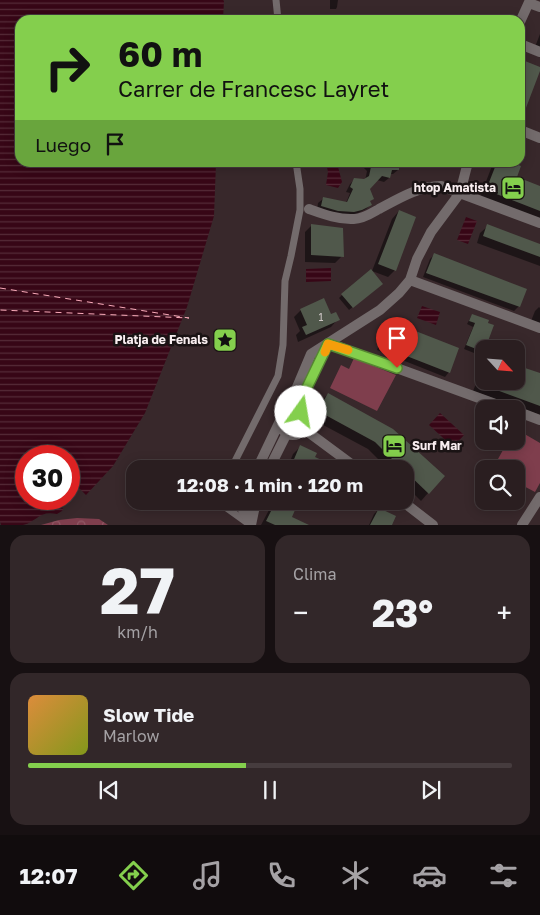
<!DOCTYPE html>
<html lang="es">
<meta charset="utf-8">
<style>
body{margin:0;font-family:"Golos Text",sans-serif;background:#322729;color:#f1f3f6;height:100vh;display:flex;flex-direction:column;font-size:19px;white-space:nowrap}
*{box-sizing:border-box;margin:0}
p{font-size:16px;color:#a5a2a5}
.icon{flex:none;width:28px;height:28px;fill:none;stroke:currentColor;stroke-width:2;stroke-linecap:round;stroke-linejoin:round}
.map{position:relative;height:525px;overflow:hidden}
.details{display:flex;flex-direction:column;gap:10px;padding:10px;background:#171012;flex:1}
.details>*{flex:none}
.guide{position:absolute;left:15px;top:15px;width:510px;height:152px;border-radius:15px;box-shadow:0 2px 12px #0003,0 0 0 1px #463c3e;background:#84cf4d;color:#111;overflow:hidden}
.needle{width:32px;rotate:116deg}
.fabs{position:absolute;left:475px;top:340px;display:grid;gap:10px}
.fabs a{display:grid;place-items:center;width:50px;height:50px;border-radius:10px;background:#2a1e20;box-shadow:0 2px 12px #0003,0 0 0 1px #463c3e;font-size:25px}
.speed{position:absolute;left:15px;top:445px;display:flex;gap:10px;font-size:25px;font-weight:700;text-align:center}
.speed>*{display:grid;place-content:center;width:65px;height:65px;border-radius:50%;background:#2a1e20;box-shadow:0 2px 12px #0003,0 0 0 1px #463c3e;line-height:1}
.speed .limit{border:8px solid #d22;background:#fff;color:#111}
.pin{position:absolute;display:grid;place-items:center;width:42px;height:42px;color:#fff;margin:-51px -21px;border-radius:50% 50% 50% 0;rotate:-45deg;box-shadow:0 0 5px #0007}
.pin .icon{rotate:45deg}
.me{position:absolute;width:55px;margin:-28px;rotate:13deg;stroke-linejoin:round;filter:drop-shadow(0 0 4px #0008)}
.turn{display:flex;align-items:center;gap:18px;height:105px;padding:0 20px;font-size:22px}
.turn .icon{width:65px;height:65px;stroke-width:2.5}
.turn b{display:block;font-size:35px;line-height:42px}
.then{display:flex;align-items:center;height:48px;padding:0 20px;background:#0003;gap:10px;font-size:19px}
.big{font-size:38px;font-weight:700;line-height:1.1}
.details .tile{flex:1;display:flex;flex-direction:column;justify-content:center;gap:8px;min-width:0;padding:0 18px;border-radius:15px;background:#322729}
.details .dial{align-items:center;gap:0}
.dial b{font-size:65px;line-height:1}
.song{display:flex;align-items:center;gap:15px}
.cover{width:60px;height:60px;border-radius:8px;background:linear-gradient(135deg,hsl(30 70% 55%),hsl(70 70% 35%))}
.played{height:5px;border-radius:2px;background:linear-gradient(90deg,#84cf4d 45%,#463c3e 45%)}
.keys{display:flex;justify-content:space-around;direction:ltr}
.heat{display:flex;justify-content:space-between;align-items:center;font-size:28px;direction:ltr}
.details .tiles{flex:1;display:grid;gap:10px;grid-template-columns:1fr 1fr}
.tile:last-child{grid-column:span 2}
.trip{position:absolute;left:126px;top:460px;width:288px;height:50px;border-radius:15px;background:#2a1e20;box-shadow:0 2px 12px #0003,0 0 0 1px #463c3e;font-weight:700;line-height:50px;text-align:center}
.menu{display:flex;height:80px;justify-content:space-around;align-items:center;background:#110c0d;color:#a5a2a5}
.menu .icon{width:35px;height:35px}
.menu .active{color:#84cf4d}
.menu b{font-size:22px;color:#f1f3f6}
.map>svg:first-child{display:block}
.forest{fill:url(#forest-crowns)}
.pitch{fill:#7f3e4d}
.water{fill:url(#water-rules)}
.shadow{fill:#0007}
.lines{fill:none;stroke-linecap:round;stroke-linejoin:round}
.ferry{stroke:#faabba;stroke-width:1;stroke-dasharray:6 5;stroke-linecap:butt}
.building{fill:#50584b}
.pedestrian{stroke:#736b6c;stroke-width:7}
.minor{stroke:#736b6c;stroke-width:10}
.route-casing{stroke:#568732;stroke-width:12}
.route{stroke:#84cf4d;stroke-width:9}
.slow{stroke:#f59e0b;stroke-width:9}
.labels{text-anchor:middle;stroke-width:5;stroke-linejoin:round;paint-order:stroke}
.number-label{font-size:10px;fill:#cfc8c7}
.poi-label{font-size:12px;font-weight:bold;fill:#f9eef0;stroke:#1a1314;text-anchor:end}
</style>
<div class="map">
<svg width="540" height="525" viewBox="0 0 540 525">
<defs>
<pattern id="forest-crowns" width="20" height="18" patternUnits="userSpaceOnUse" patternTransform="scale(1.25)"><rect width="20" height="18" fill="#7f3e4d"/><path d="M2 6a3 3 0 1 1 6 0M12 15a3 3 0 1 1 6 0" fill="none" stroke="#925a67"/></pattern>
<pattern id="water-rules" width="6" height="5" patternUnits="userSpaceOnUse" patternTransform="scale(1.25)"><rect width="6" height="5" fill="#370616"/><path d="M0 2.5h6" fill="none" stroke="#552b38"/></pattern>
</defs>
<rect width="100%" height="100%" fill="#38282b"/>
<path class="forest" d="M77 518 99 519 108 525H41L59 520Z"/>
<path class="pitch" d="M354 358 396 375 377 411 330 388 341 365 349 369Z
M516 429 540 443V483L535 492 516 482V469L493 468 508 441H516Z"/>
<path class="water" d="M0 0H223L224 1 223 20H20V162L216 163 214 216 187 307 145 413 113 466 86 495 79 488 69 485V456H26V499H59L63 509 62 511 57 514C39 510 38 521 23 525 17 525 8 525 1 525L0 521Z
M326 163H337L342 182 338 188 326 185 328 172Z
M466 217 477 221 468 244 457 240Z
M331 268V281L306 282V269Z
M422 306 440 312 436 325 417 318Z
M440 413 464 435 453 447 429 425Z"/>
<path class="shadow" d="M330 0H338L337 7 336 9H330Z
M314 19H326V20H313Z
M540 34V49L535 47Z
M525 62 540 68 520 119V67Z
M358 162H404L398 167V170L393 174H390L389 178 384 182 377 180 368 188 370 205 366 209 356 214 338 216 317 210 318 203 323 199 346 203 350 193 346 192 350 184 355 179 365 181 367 171Z
M496 162H508L516 178 540 188V221L480 197 492 166Z
M399 211 395 270 388 277 372 271 392 219Z
M312 225 342 256 335 263 305 262V232Z
M488 226 540 246V266L477 243 480 233Z
M434 255 525 289 519 306 514 311 423 277 430 259Z
M378 287 349 310 339 298 342 295Z
M539 307 540 308V324L531 321 535 311Z
M301 310 331 316 338 319 331 327 298 342 296 335 300 331 294 317Z
M472 315 487 321 483 351 479 355 464 349 473 327 467 324Z
M390 323 449 372 445 377 377 350 386 327Z
M484 364V381H516L540 375V415L473 391Z
M328 394 443 476 421 501 405 485V469H388L368 449 312 419 321 401Z
M300 447 314 458 330 469H287L293 454Z
M319 501H334L329 506Z
M276 503 290 517 306 525H261L269 510Z
M379 509 391 525H369L374 514Z"/>
<g class="lines">
<path class="ferry" d="M0 288 189 318 0 310"/>
</g>
<path class="building" d="M525 61 540 67V71L521 121 520 73Z
M372 162H399V170H392L390 178 382 176 370 189 374 199 370 201 372 205 362 210 354 212 338 211 321 206 323 197 347 202 353 189 350 187 354 178 364 179 369 176Z
M497 162H511L521 166 517 177 540 186V211L486 190Z
M399 210 416 217 396 271 378 264Z
M311 224 343 228 344 257 311 255Z
M487 224 540 244V257L483 236Z
M434 253 527 289 520 307 426 273Z
M371 269 383 284 353 308 341 294Z
M324 298 331 314 336 312 340 320 306 335 302 327 307 325 300 309Z
M472 314 489 320 488 323 494 325 484 352 466 345 475 323 469 321Z
M390 321 459 348 450 373 381 346Z
M516 365 540 373V406L475 382 516 381Z
M328 393 393 429 445 476 429 494 405 471V469H402L375 442 318 411Z
M300 445 317 453 315 457 341 469H302L292 464Z
M276 501 295 510 292 517 309 525H275L266 521Z
M379 508 396 516 392 525H370Z"/>
<g class="lines">
<path class="pedestrian" d="M276 0 278 20
M231 469 278 376 283 345 285 281 291 256 300 210V189L296 162
M217 501 249 524"/>
<path class="minor" d="M529 3 540 7
M520 22 530 0
M520 44 540 52
M520 130 540 138
M309 209C323 214 339 220 354 219 363 219 372 213 379 209 398 199 419 186 441 186L540 223
M410 280 540 328
M328 343 509 409
M280 422a13 13 0 1 1 26 0a13 13 0 1 1-26 0Z
M287 411 311 354 380 310 399 293 410 280 417 259 431 232 460 193 468 162
M299 411 300 402 328 343
M516 411 540 420
M304 429 358 469
M257 469 280 421
M269 469 287 433
M243 501V510L251 525
M402 501 433 525
M251 525 256 501
M522 525 540 497"/>
</g>
<g class="lines">
<g class="route-casing">
<path id="route" d="M301 412 299 411 300 402 328 344 397 368"/>
</g>
<use href="#route" class="route"/>
<path class="slow" d="M325 352 328 344 348 350"/>
</g>
<defs>
<g id="hotel-square" transform="scale(1.25)"><rect x="-9" y="-9" width="18" height="18" rx="4" fill="#84cf4d" stroke="#1a1314"/><path d="M-6-4.5h1.5V1H6V5H4.5V3h-9V5H-6ZM-4 0a1.8 1.8 0 1 1 3.6 0ZM.5 0V-2.5h3Q6-2.5 6 0Z" fill="#111"/></g>
<g id="sight-square" transform="scale(1.25)"><rect x="-9" y="-9" width="18" height="18" rx="4" fill="#84cf4d" stroke="#1a1314"/><path d="M0-6L1.8-2.2L6-1.7L2.9 1.2L3.7 5.4L0 3.3L-3.7 5.4L-2.9 1.2L-6-1.7L-1.8-2.2Z" fill="#111"/></g>
</defs>
<g fill-rule="evenodd">
<use href="#hotel-square" x="513" y="188"/>
<use href="#sight-square" x="225" y="340"/>
<use href="#hotel-square" x="394" y="446"/>
</g>
<g class="labels">
<g class="number-label">
<text x="321" y="321">1</text>
</g>
<g class="poi-label">
<text x="496" y="192">htop Amatista</text>
<text x="208" y="344">Platja de Fenals</text>
<text x="412" y="450" text-anchor="start">Surf Mar</text>
</g>
</g>
</svg>
<div class="fabs">
<a><svg class="needle" viewBox="-14 -14 28 28"><path d="M0-13l5 13h-10z" fill="#e53935"/><path d="M0 13l5-13h-10z" fill="#a5a2a5"/></svg></a>
<a><svg class="icon" aria-label="sound" viewBox="0 0 24 24"><path d="M4 9h4l5-4v14l-5-4H4zM17 9q2 3 0 6"/></svg></a>
<a><svg class="icon" aria-label="search" viewBox="0 0 24 24"><circle cx="10" cy="10" r="6"/><path d="M15 15l6 6"/></svg></a>
</div>
<div class="speed"><div class="limit">30</div></div>
<div class="pin" style="left:397px;top:368px;background:#d93025"><svg class="icon" aria-label="arrive" viewBox="0 0 24 24"><path d="M6 21V4h12l-3 4 3 4H6"/></svg></div>
<svg class="me" style="left:301px;top:412px" viewBox="-20 -20 40 40"><circle r="19" fill="#fff"/><path d="M0-13L10 11 0 6-10 11z" fill="#84cf4d"/></svg>
<div class="trip">12:08 · 1 min · 120 m</div>
<div class="guide">
<div class="turn"><svg class="icon" aria-label="right" viewBox="0 0 24 24"><path d="M7 20v-9h11M14 6l5 5-5 5"/></svg><div><b>60 m</b>Carrer de Francesc Layret</div></div>
<div class="then">Luego<svg class="icon" aria-label="arrive" viewBox="0 0 24 24"><path d="M6 21V4h12l-3 4 3 4H6"/></svg></div>
</div>
</div>
<section class="details">
<div class="tiles">
<div class="tile dial"><b>27</b><p>km/h</p></div>
<div class="tile"><p>Clima</p>
<div class="heat"><a>−</a><b class="big">23°</b><a>+</a></div>
</div>
<div class="tile">
<div class="song"><i class="cover"></i><div><b>Slow Tide</b><p>Marlow</p></div></div>
<div class="played"></div>
<div class="keys"><svg class="icon" aria-label="previous" viewBox="0 0 24 24"><path d="M18 5L8 12l10 7zM5 5v14"/></svg><svg class="icon" aria-label="pause" viewBox="0 0 24 24"><path d="M8 5v14M16 5v14"/></svg><svg class="icon" aria-label="next" viewBox="0 0 24 24"><path d="M6 5l10 7-10 7zM19 5v14"/></svg></div>
</div>
</div>
</section>
<nav class="menu">
<b>12:07</b>
<svg class="icon active" aria-label="directions" viewBox="0 0 24 24"><path d="M12 3l9 9-9 9-9-9zM9 14v-3h6M13 9l2 2-2 2"/></svg>
<svg class="icon" aria-label="music" viewBox="0 0 24 24"><path d="M9 18V5l10-2v13"/><circle cx="6" cy="18" r="3"/><circle cx="16" cy="16" r="3"/></svg>
<svg class="icon" aria-label="phone" viewBox="0 0 24 24"><path d="M5 4h4l2 5-3 2q2 4 5 5l2-3 5 2v4C11 20 4 13 5 4z"/></svg>
<svg class="icon" aria-label="climate" viewBox="0 0 24 24"><path d="M12 3v18M4 7l16 10M4 17L20 7"/></svg>
<svg class="icon" aria-label="car" viewBox="0 0 24 24"><path d="M5 17H2v-5l4-1 3-4h7l3 4 3 1v5h-3M9 17h6M6 11h13"/><circle cx="7" cy="17" r="2"/><circle cx="17" cy="17" r="2"/></svg>
<svg class="icon" aria-label="filters" viewBox="0 0 24 24"><path d="M4 7h16M4 17h16"/><circle cx="9" cy="7" r="2"/><circle cx="15" cy="17" r="2"/></svg>
</nav>
